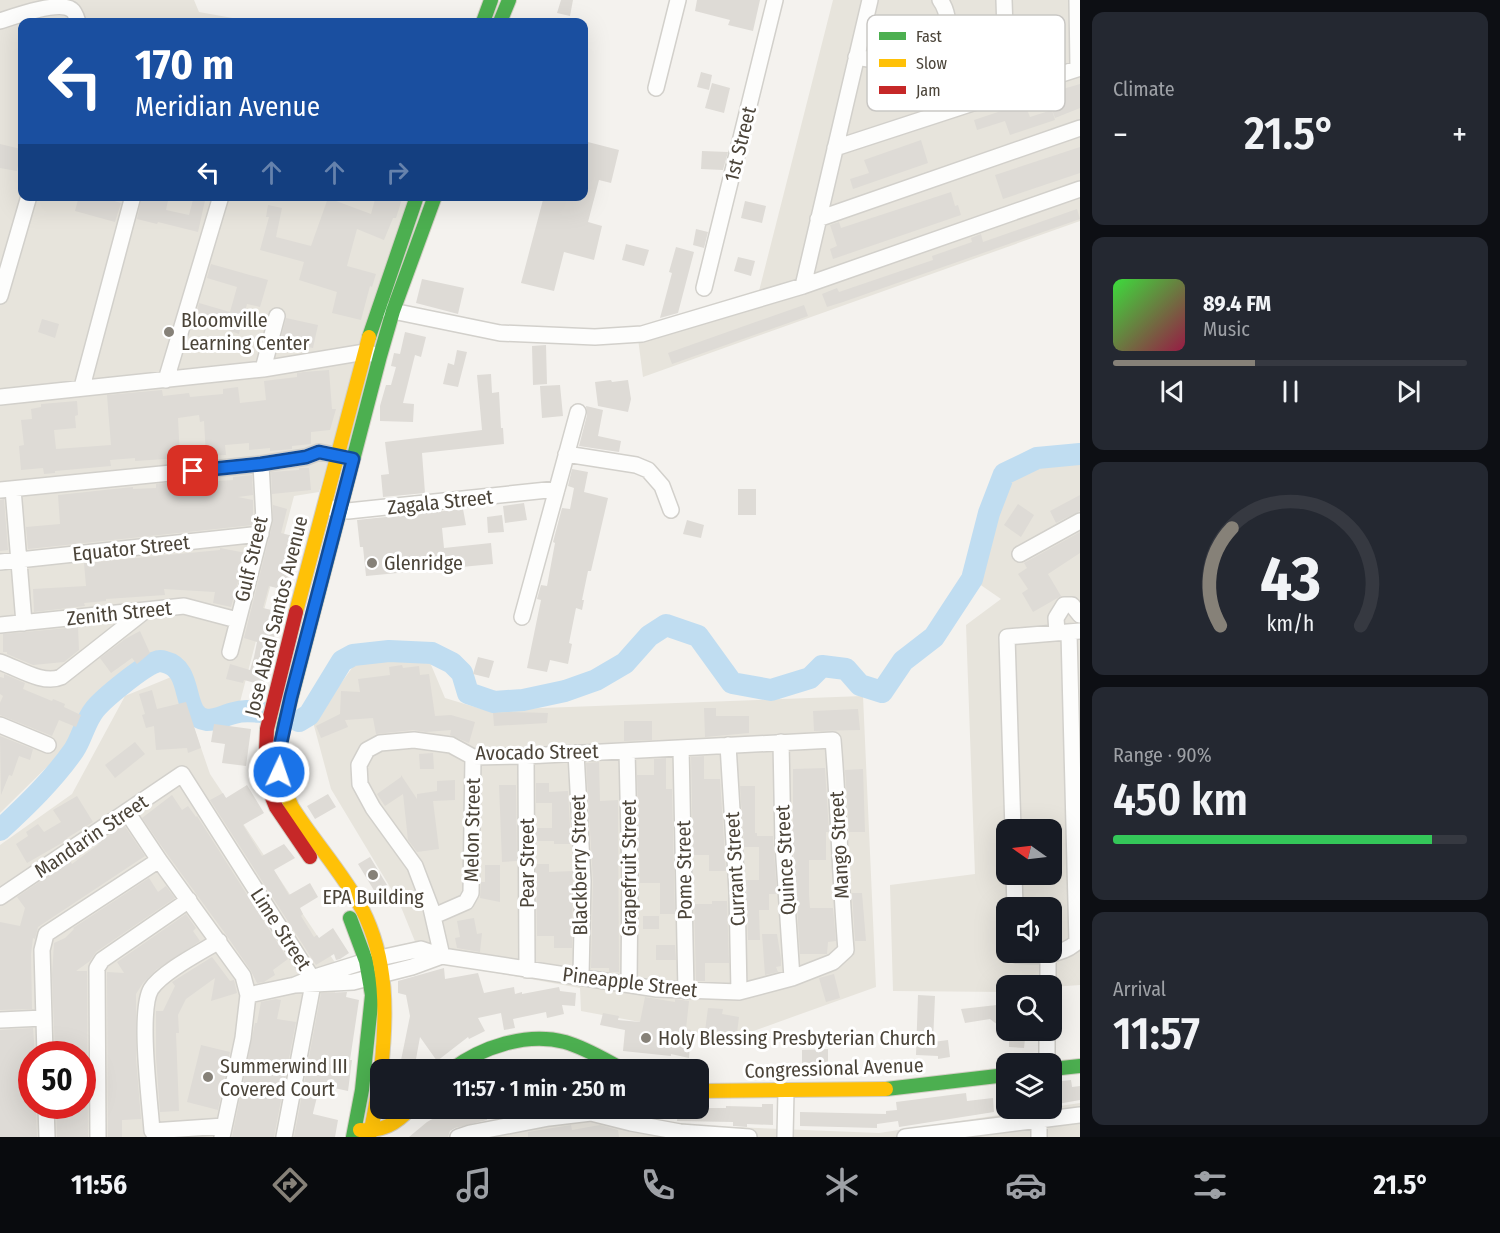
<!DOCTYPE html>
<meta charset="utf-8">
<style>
body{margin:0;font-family:"Fira Sans Condensed",sans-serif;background:#242831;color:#f1f3f6;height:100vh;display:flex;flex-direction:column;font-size:22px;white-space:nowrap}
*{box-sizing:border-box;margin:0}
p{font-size:20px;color:#9ea1a6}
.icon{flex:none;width:33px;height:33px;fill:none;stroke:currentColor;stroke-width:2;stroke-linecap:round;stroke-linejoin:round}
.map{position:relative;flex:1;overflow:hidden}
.side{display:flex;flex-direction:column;gap:12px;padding:12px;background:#0d0f14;width:420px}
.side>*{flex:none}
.banner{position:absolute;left:18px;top:18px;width:570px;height:183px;border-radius:12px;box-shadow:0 6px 24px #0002;background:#1a4fa0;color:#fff;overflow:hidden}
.needle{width:39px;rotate:284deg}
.controls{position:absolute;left:996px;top:819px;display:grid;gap:12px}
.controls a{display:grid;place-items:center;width:66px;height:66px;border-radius:12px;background:#171b24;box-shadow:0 6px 24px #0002;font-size:30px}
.speed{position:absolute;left:18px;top:1041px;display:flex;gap:12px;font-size:30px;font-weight:700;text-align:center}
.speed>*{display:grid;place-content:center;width:78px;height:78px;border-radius:50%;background:#171b24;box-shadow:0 6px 24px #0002;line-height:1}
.speed .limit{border:9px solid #d22;background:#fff;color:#111}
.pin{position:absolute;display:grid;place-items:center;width:51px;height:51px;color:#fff;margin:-26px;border-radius:12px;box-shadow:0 3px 9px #0006}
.me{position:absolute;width:66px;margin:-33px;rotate:3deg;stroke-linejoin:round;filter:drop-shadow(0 0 4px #0008)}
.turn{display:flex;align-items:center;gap:21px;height:126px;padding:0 18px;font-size:27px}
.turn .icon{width:78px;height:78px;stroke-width:2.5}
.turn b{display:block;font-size:42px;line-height:51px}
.lanes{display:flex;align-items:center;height:57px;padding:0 18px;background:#0003;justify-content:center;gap:30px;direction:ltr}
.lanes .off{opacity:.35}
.big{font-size:45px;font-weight:600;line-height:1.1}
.side .card{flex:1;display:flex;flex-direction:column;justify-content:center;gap:9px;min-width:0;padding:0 21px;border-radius:12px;background:#242831}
.side .dial{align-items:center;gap:0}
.dial svg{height:156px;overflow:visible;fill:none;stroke:#363941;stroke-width:7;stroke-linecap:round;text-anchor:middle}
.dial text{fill:#f1f3f6;stroke:none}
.song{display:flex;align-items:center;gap:18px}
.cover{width:72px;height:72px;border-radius:9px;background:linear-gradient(135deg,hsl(120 70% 55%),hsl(340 70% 35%))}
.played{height:6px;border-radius:3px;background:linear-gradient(90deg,#868178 40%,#363941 40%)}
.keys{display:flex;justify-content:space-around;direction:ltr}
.heat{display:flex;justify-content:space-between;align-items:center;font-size:33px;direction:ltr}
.charge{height:9px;border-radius:4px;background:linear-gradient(90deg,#34c759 90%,#363941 0)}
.trip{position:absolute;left:370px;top:1059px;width:339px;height:60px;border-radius:12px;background:#171b24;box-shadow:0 6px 24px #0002;font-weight:600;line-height:60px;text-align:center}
.dock{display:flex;height:96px;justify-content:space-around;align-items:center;background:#090b0e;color:#9ea1a6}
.dock .icon{width:42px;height:42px}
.dock .on{color:#868178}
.dock b{font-size:27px;color:#f1f3f6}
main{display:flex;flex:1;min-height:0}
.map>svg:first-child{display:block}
.residential{fill:#e7e4dc;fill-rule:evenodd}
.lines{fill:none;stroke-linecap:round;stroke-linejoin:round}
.river{stroke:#c0ddf1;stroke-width:22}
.building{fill:#dedbd6}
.street-casing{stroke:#d2d0cb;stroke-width:18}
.fast-casing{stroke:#d3cfc5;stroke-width:16}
.slow-casing{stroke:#d3cfc5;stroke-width:16}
.jam-casing{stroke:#d3cfc5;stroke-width:16}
.street{stroke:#fdfdfc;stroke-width:15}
.fast{stroke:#4caf50;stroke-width:14}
.slow{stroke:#ffc107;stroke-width:14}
.jam{stroke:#c62828;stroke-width:14}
.route-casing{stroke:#114b97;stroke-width:15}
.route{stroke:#1a73e8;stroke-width:10}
.poi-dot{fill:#868178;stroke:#fff;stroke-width:2}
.labels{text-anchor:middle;stroke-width:6;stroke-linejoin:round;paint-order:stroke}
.street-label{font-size:20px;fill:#4b4439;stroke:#fff}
.poi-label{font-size:20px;fill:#4b4439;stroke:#fff;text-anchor:start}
.key{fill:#fff;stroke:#c9c7c4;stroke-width:1.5}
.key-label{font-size:16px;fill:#4b4439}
</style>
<main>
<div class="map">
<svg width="1080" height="1137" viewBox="0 0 1080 1137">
<rect width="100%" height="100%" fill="#f4f2ee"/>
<path class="residential" d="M0 0H194L199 12 255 22H22V196L411 197 319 492 294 496 240 702 220 712 200 711 186 668 174 659 157 657 89 702 61 753 0 813Z
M833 0H1080V221L643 377 637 331 758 295Z
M1080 454V985L1052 987V986H1006V992L893 991 890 885 975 874 966 625 1001 599 972 579 989 513 1004 474 1037 458ZM1006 830H1052V874H1006ZM1006 908H1052V952H1006Z
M429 660 445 698 485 710 863 696 876 987 731 1039 581 1011 580 988 441 963 394 978 388 951 416 944 399 902 331 789 313 722 357 661Z
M176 675 210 774 336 964V987L307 1137H0V845L72 794 125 696ZM32 1054H82V1106H32Z
M1080 1103V1137H445L465 1126 509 1117 573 1108 659 1124 879 1133Z"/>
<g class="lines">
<path class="river" d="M299 721 309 715 342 661 353 655 389 651 432 653 452 663 462 673 468 693 494 702 523 700 565 691 596 680 625 663 649 636 666 625 698 636 732 683 771 690 810 678 822 666 846 669 860 685 882 692 903 661 934 637 972 579 989 513 1004 474 1037 458 1080 454
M0 830C27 805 53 780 74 750 82 738 85 721 95 709 104 698 143 666 156 662 158 661 162 661 165 662 195 669 180 717 207 720 217 720 225 715 234 713 243 710 251 711 261 712"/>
</g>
<path class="building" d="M561 0H573L570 16 557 13Z
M697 0H760L753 31 728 25 730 20 695 11Z
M701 72 712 75 709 90 697 87Z
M712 83 730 88 724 113 705 108Z
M1080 84V108L1055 118 1045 90 1055 87 1056 91Z
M1023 100 1030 117 1052 110 1055 120 1010 135 1005 121 977 130 974 120 1010 108 1009 105Z
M921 140 928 163 853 189 850 179 869 173 864 160Z
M584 141 619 150 611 183 599 180 588 222 602 226 594 260 564 252 554 291 521 283 544 196H584Z
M0 144 21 149 17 171 0 168Z
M1080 147V173L1003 199 995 175Z
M702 151 728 152 723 170 701 169Z
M951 192 955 206 958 205 961 215 833 259 830 249 837 246 830 225 839 222 841 228Z
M79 196H98L121 203 115 222 75 211Z
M142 196H169L166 210 189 215 194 196H206L198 232 158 222 157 224 137 219Z
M376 196H403L396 218H393L384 240 357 229 347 266 376 274 372 287 370 286 361 320 332 313 337 292 299 280 304 262 260 250 269 217H266L268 205 282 208 276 237 311 246 328 198 371 214Z
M745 201 766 206 762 223 741 218Z
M1077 209 1080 219 843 302 827 307 822 294 837 288 839 292 933 260 932 256 972 242 971 238 981 234 983 242Z
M696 229 708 232 704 248 693 245Z
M626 244 649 250 644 266 622 260Z
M676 247 694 252 678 313 660 318 672 273 669 272Z
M738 257 755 261 751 276 734 271Z
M211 264 268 280 260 307 247 304 239 334 225 329V327L195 318 199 303 230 312 237 287 207 278Z
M422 279 464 288 458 314 416 303Z
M804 305 808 316 672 364 668 353Z
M286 318 318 325 313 348 280 341Z
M42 319 59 324 55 338 38 332Z
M405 332 426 337 421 357 415 355 403 403 414 404 413 422 380 421V406L386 385H391L396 367 391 366 394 353 400 354Z
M546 345 547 384 533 385 532 346Z
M457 350 467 352 458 387 443 384 448 363 454 365Z
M329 370 332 409H336L330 430 311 432V444L292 446V449L270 451V448L249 450V443L225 445 226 455 206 456 204 421 200 422 199 415 178 418 180 458 135 461V458L110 460 111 466 55 471V473L44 474 43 468 21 470 19 446 24 445 21 420 32 419 31 409 41 407V404L77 401 78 415 75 416 76 428 54 430 56 449 111 445 107 395 162 390 163 396 189 393 190 397 223 394V389L238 387 240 403 266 400 264 381 297 377V373L304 372Z
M491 374 492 393 499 392 501 428H503L504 444 422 453 425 493 383 497 381 475 389 474 385 442 482 430 477 375Z
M611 380 612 382 628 380 631 399 628 412 598 406 595 382Z
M560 385 563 416 542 418 540 386Z
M586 406 603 410 598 436 621 441 619 452 579 446 587 415Z
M299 468H309L311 490 272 494 271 472 299 470Z
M572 469 588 472 584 492 608 498 591 571H588L582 600H584L582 610 576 608 569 643 572 644 568 664 550 660 547 672 527 668 541 600 537 599 541 585 547 586 555 543 553 542 562 508 570 509 574 488 568 486Z
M252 475 253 495 238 497 253 500V525L28 549 26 527 60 524 58 495 133 487V489L156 488V484L174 482V484L233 480V477Z
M738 489H756V515H738Z
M1080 495V511L1056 523 1050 511Z
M4 499 8 550 0 551V500Z
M524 503 527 520 505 523 503 506Z
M1018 504 1034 515 1021 537 1004 525Z
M273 505 287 509 281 533 301 538 288 591 269 586 263 608 280 612 263 685 244 680 243 683 226 679 230 664 250 670 254 657 257 642 244 638 273 522Z
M463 509 466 525 442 528 444 548 491 543 493 564 366 576 363 547H360L357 520Z
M502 515 504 532 488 533 487 517Z
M687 520 704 525 701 538 683 534Z
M1080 532V553L1048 574 1061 596 1033 612 1022 593 1028 589 1018 574 1027 568 1024 563Z
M220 548 246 553 231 607 213 603 215 592 164 589 165 595 106 599V601L84 603 85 606 34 612 33 589 86 586 84 563 220 550Z
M78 627 79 650 64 662 33 665 7 654V652H3V634Z
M140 631 150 653 137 664 132 658 111 673 100 658 125 639Z
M478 657 494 661 489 678 473 674Z
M402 665 403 668 419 666 420 675 429 674 435 716 451 715 475 722 469 743 450 735 451 730 426 732 413 730 376 734 373 718 345 720 348 727 321 738 316 726 340 714 341 691 360 692 358 679 390 675 389 667Z
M4 674 25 683 23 689 52 701 53 699 65 704 64 707 81 715 76 727 59 720 52 736 0 715V703L3 696 0 694V677L4 678Z
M152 690 157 709 186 702 201 748 188 753 187 748 156 750 154 726 146 728 142 715 145 714 139 694Z
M704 708H716V716H749V733L705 737Z
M858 709 860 730 814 731 813 711Z
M510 712 548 713 547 723 494 726 493 713Z
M624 721H652V740L624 741Z
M214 724 251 729 246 766 222 763 225 744 211 742Z
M0 736 33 749 30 760 19 756 12 776 9 775 1 795Z
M135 742 145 754 115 778 105 765Z
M433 753 434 769H420L419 754Z
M704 756V779H720L726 871H709V855H693L691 757Z
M666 758V789H672L675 914H660V883H640L637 775H654V759Z
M599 762 600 801 618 800 619 972H609V968H591L593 881 586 763Z
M825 768 829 832H826V860H809V895L810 908H833L836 941 828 942 827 954H800L793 844V769Z
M863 769 865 832H849L845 770Z
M401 775 417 799V794L437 791V781L455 780V800L433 801 439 849 417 852 408 840 403 794 385 806 377 794 401 777Z
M536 783H549V792L568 791 571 844H554V841H536V828H552V803H536Z
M247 785 264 813 243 825 262 856 284 844 295 858 274 870 289 895 310 883 318 897 300 908 303 914 301 916 314 937 317 935 319 938 333 928 349 953 340 959 336 960 334 954 316 965 210 800 223 793 226 798Z
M499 785H516L517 861 502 862Z
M740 786H755V833H757V836H773L777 894H769V910H759L760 940H748L746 880H759V847H744Z
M328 794 336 807 315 819 307 806Z
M172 795 182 810 188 806 196 817 197 816 288 959 273 970 275 975 264 982 257 983 251 971 227 936 167 854 142 818Z
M77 796 93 822 67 838V840L27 863 16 844 28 836 26 832 38 824 44 832 61 822 53 810Z
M124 825 145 856 38 927 35 939 33 938 31 954 32 1009 0 1010V922L20 926 25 908 17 897 70 861 72 864 99 844 98 843Z
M370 857 387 885 375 892 358 864Z
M536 864H549V872L573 871 572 948H554V936H537Z
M485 865H500V902L480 898 481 882H485Z
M149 878 158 892 166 886 175 898 96 952 90 961 76 971H87L88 1137H57L56 1106H82V1054H55L52 975 54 943 65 938 74 929 73 928Z
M852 893H862L866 941H855Z
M712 901H727L729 963H705V981H696L694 904H712Z
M186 914 196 928 193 931 200 941 157 969 143 983 136 994V1058L141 1119 122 1120V1137H108L107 972 124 973 117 962Z
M643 916H659V929H643Z
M474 918 477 934 482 933 480 952 457 948 455 938 460 937 457 921Z
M762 934H777L781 959V966L776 967 778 972 765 975Z
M656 945H675L676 960H656Z
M212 957 230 981 234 980 237 993 211 1001 215 978 186 999 178 1015 179 1033H176L179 1111 160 1112 156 1057V1011H163L175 986 172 982Z
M444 968 445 979 478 973 484 993 514 987 515 994 522 992V994L559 987 560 991 576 993 575 1006 562 1005 564 1014 547 1018 546 1012 513 1019 515 1028 504 1030 501 1013 478 1018 485 1031 469 1039 468 1037 437 1061 420 1037 414 1070H399L410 1016 406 995 398 993V981Z
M834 974 840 998 826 1002 819 978Z
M347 992 346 997 359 1000 350 1060H352L348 1091 320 1085 313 1113V1114L338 1120 335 1137H294L321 993Z
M918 995 935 996 933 1042 948 1040 950 1057 938 1059V1056L916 1055Z
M645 997 675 1002V999L689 1001 686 1029 691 1030 689 1058 671 1054V1056L623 1051 625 1030 600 1025 603 1013 619 1016 618 1020 640 1022Z
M276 999 281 1000 277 1019 296 1022 274 1137H232L255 1023H257L261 1002Z
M997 1005 1006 1012V1031L990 1019 965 1023 961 1009Z
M708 1008 723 1009 722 1014 739 1017 737 1033 705 1031Z
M33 1028 35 1054H32V1106H36L37 1137H0V1030Z
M1009 1030H1026L1024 1048 1009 1047Z
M201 1045 230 1052 218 1110 187 1102Z
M828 1049V1076L802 1077V1050Z
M1071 1080 1072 1087 1080 1086V1100L1052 1105V1092H1055L1054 1082Z
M966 1093 967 1101 993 1098 994 1112 899 1127 898 1121 877 1124V1128L800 1126V1112L886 1114V1111L897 1110 896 1102Z
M762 1104H773V1125L747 1124V1127L733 1126V1122L677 1121 678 1108H726V1106L762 1107Z
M452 1108H485L487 1120 455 1128 450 1131 448 1137H409L427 1122Z
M571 1125 572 1130 600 1125 618 1130 619 1137H528V1132Z"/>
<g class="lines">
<g class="street-casing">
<path id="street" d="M1004 0 1007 92
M1077 0 1078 68
M0 21C15 16 60 0 72 10 75 12 77 19 78 22
M856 57C887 64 915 61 944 46 952 36 948 10 940 0
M656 88 678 0
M835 148 1080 68
M818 219 1080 128
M803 286 870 0
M704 288 775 0
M0 296 29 196
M383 309 500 333 595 337 642 334 803 286 1080 189
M263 369 277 316
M166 380 221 196
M82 387 133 196
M0 397 263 369 365 352 372 354
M566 454 636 465 648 470 662 486 671 510
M13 489 24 623
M0 490 261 464 306 457 319 452 345 457
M331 508 348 511 557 489
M1020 554 1080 521
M0 562 261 534
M522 617 578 412
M0 625 184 606 237 620
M1057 633 1056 618 1064 605H1072L1080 615
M230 652 264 520 261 464
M0 662C18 668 43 685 61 677L146 610
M0 725 48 745
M781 742 783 844 792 978
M728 745 737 891 739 992
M681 748 686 991
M627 751 630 878 629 984
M576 753 583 881 581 976
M526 756 527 970
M127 812 159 860 243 976 248 995 243 1038 222 1137
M1013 830 1007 637 1080 631
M1014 874 1015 908
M0 897 182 774 312 978 313 984 284 1137
M434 916 466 902 471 893 473 757
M219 941C201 952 162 972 151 989 138 1011 150 1102 152 1131L224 1126
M1016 952V955C1036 956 1061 957 1077 942L1069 633
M295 985 312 978 366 961 421 949 442 956 657 989 739 992 792 978 833 962 846 950C840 880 839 810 833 740L526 756 473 757 451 745 414 740 380 743 367 750 359 765 360 784 373 808 415 866 431 908 442 956
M1048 986V955
M248 995 295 985 353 982 412 967 442 956
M0 1020 44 1018
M45 1054 42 950 46 934 159 860
M1047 1064V1030
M46 1106 47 1137
M98 1137 97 968 102 960 189 900
M458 1137 470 1133 549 1118 591 1113 631 1123 680 1132 749 1137
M785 1137 786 1091
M905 1137 1080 1115
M1039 1137V1120"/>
</g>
<g class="fast-casing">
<path id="fast" d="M483 22 491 0
M500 22 509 0
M369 337 417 196
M279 773V754L284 725 380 356 393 311 435 196
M350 918 366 961 372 995 362 1090 353 1137
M1052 1069 1080 1066
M451 1070C482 1047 526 1032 565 1042 586 1048 605 1060 624 1070
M886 1089 1006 1075"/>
</g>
<g class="slow-casing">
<path id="slow" d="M296 612 369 337
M279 773 284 790 292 807C314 842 343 873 362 909 388 960 387 1014 381 1070 378 1092 375 1115 369 1137
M699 1091 886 1089
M360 1130C382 1132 396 1124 411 1108"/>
</g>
<g class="jam-casing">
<path id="jam" d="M296 612 267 729 265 773 267 785 276 807 310 857"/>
</g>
<use href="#street" class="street"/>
<use href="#fast" class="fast"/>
<use href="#slow" class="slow"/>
<use href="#jam" class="jam"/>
</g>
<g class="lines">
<g class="route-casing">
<path id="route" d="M193 471 261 464 306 457 319 452 353 459 291 697 281 742 279 772"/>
</g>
<use href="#route" class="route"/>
</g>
<g class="poi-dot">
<circle cx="169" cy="332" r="6"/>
<circle cx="372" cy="563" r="6"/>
<circle cx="373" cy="875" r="6"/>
<circle cx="646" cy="1038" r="6"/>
<circle cx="208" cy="1077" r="6"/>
</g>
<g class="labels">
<g class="street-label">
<text transform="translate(740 144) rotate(-76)" y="7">1st Street</text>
<text transform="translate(440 502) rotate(-6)" y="7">Zagala Street</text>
<text transform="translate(131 548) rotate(-6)" y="7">Equator Street</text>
<text transform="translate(251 559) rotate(-77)" y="7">Gulf Street</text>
<text transform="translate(119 613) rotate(-6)" y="7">Zenith Street</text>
<text transform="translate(276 616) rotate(-76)" y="7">Jose Abad Santos Avenue</text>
<text transform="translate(537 752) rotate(-1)" y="7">Avocado Street</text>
<text transform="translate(472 830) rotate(-89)" y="7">Melon Street</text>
<text transform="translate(91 836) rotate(-34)" y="7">Mandarin Street</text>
<text transform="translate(839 845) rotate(-93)" y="7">Mango Street</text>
<text transform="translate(785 860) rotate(-93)" y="7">Quince Street</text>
<text transform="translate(527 863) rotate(-90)" y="7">Pear Street</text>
<text transform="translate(579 865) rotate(-91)" y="7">Blackberry Street</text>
<text transform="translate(629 868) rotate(-90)" y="7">Grapefruit Street</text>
<text transform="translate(735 869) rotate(-93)" y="7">Currant Street</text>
<text transform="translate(684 870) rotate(-91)" y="7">Pome Street</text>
<text transform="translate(281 929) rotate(57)" y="7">Lime Street</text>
<text transform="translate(630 982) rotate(7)" y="7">Pineapple Street</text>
<text transform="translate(834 1068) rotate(-2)" y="7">Congressional Avenue</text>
</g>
<g class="poi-label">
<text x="181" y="327">Bloomville<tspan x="181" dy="23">Learning Center</tspan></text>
<text x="384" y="570">Glenridge</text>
<text x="373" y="904" text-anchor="middle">EPA Building</text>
<text x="658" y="1045">Holy Blessing Presbyterian Church</text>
<text x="220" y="1073">Summerwind III<tspan x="220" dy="23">Covered Court</tspan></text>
</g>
</g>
<rect x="867" y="15" width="198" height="96" rx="9" class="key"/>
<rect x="879" y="32" width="27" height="8" fill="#4caf50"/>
<rect x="879" y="59" width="27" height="8" fill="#ffc107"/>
<rect x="879" y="86" width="27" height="8" fill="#c62828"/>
<g class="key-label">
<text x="916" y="42">Fast</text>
<text x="916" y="69">Slow</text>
<text x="916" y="96">Jam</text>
</g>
</svg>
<div class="controls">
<a><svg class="needle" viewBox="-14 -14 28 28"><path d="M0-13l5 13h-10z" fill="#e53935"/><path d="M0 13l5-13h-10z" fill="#9ea1a6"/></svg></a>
<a><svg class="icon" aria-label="sound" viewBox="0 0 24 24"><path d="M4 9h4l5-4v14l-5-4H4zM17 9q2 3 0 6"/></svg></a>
<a><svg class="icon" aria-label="search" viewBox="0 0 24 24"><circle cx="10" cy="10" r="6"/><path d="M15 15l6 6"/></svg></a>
<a><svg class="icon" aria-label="layers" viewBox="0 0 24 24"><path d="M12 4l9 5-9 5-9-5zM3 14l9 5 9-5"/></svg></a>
</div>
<div class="speed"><div class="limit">50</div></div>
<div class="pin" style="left:193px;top:471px;background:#d93025"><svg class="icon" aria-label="arrive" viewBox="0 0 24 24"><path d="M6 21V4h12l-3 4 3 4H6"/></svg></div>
<svg class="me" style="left:279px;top:772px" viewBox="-20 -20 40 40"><circle r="17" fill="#1a73e8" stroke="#fff" stroke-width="3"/><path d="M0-11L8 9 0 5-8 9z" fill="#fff"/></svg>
<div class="trip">11:57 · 1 min · 250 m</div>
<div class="banner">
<div class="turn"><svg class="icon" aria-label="left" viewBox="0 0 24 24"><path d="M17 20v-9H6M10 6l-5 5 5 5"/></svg><div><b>170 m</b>Meridian Avenue</div></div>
<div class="lanes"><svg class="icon" aria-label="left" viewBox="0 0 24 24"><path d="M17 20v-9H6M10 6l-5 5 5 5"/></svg><svg class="icon off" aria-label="ahead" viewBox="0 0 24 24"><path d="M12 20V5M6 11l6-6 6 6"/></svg><svg class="icon off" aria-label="ahead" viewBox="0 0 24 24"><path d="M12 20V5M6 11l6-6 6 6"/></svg><svg class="icon off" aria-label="right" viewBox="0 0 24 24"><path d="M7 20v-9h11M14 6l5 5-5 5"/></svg></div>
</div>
</div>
<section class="side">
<div class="card"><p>Climate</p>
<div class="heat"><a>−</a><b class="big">21.5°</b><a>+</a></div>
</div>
<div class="card">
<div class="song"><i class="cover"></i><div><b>89.4 FM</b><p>Music</p></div></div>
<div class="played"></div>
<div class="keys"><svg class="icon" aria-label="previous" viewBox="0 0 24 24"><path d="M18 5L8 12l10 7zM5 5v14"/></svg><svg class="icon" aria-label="pause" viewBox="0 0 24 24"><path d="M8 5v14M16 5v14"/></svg><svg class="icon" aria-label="next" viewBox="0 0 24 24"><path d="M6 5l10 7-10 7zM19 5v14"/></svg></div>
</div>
<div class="card dial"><svg viewBox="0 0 100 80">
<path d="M14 69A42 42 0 1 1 86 69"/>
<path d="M14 69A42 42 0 0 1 20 19" stroke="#868178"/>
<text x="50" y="56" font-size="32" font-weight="700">43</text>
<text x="50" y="72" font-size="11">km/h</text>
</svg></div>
<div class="card"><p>Range · 90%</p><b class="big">450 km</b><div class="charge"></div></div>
<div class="card"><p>Arrival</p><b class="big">11:57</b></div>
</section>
</main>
<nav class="dock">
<b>11:56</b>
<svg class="icon on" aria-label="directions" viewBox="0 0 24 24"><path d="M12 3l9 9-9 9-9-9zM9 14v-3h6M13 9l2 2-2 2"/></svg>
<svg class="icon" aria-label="music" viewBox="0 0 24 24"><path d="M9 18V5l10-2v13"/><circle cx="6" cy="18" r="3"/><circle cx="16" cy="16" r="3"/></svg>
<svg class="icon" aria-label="phone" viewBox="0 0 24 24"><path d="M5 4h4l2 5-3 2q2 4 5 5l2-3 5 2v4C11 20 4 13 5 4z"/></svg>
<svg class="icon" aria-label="climate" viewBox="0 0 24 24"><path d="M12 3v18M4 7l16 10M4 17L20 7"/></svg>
<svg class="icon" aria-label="car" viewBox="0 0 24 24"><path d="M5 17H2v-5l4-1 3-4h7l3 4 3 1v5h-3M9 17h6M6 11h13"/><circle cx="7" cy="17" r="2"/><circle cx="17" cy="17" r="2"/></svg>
<svg class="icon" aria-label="filters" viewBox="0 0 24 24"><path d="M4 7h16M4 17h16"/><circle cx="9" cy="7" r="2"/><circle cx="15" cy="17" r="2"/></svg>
<b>21.5°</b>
</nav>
